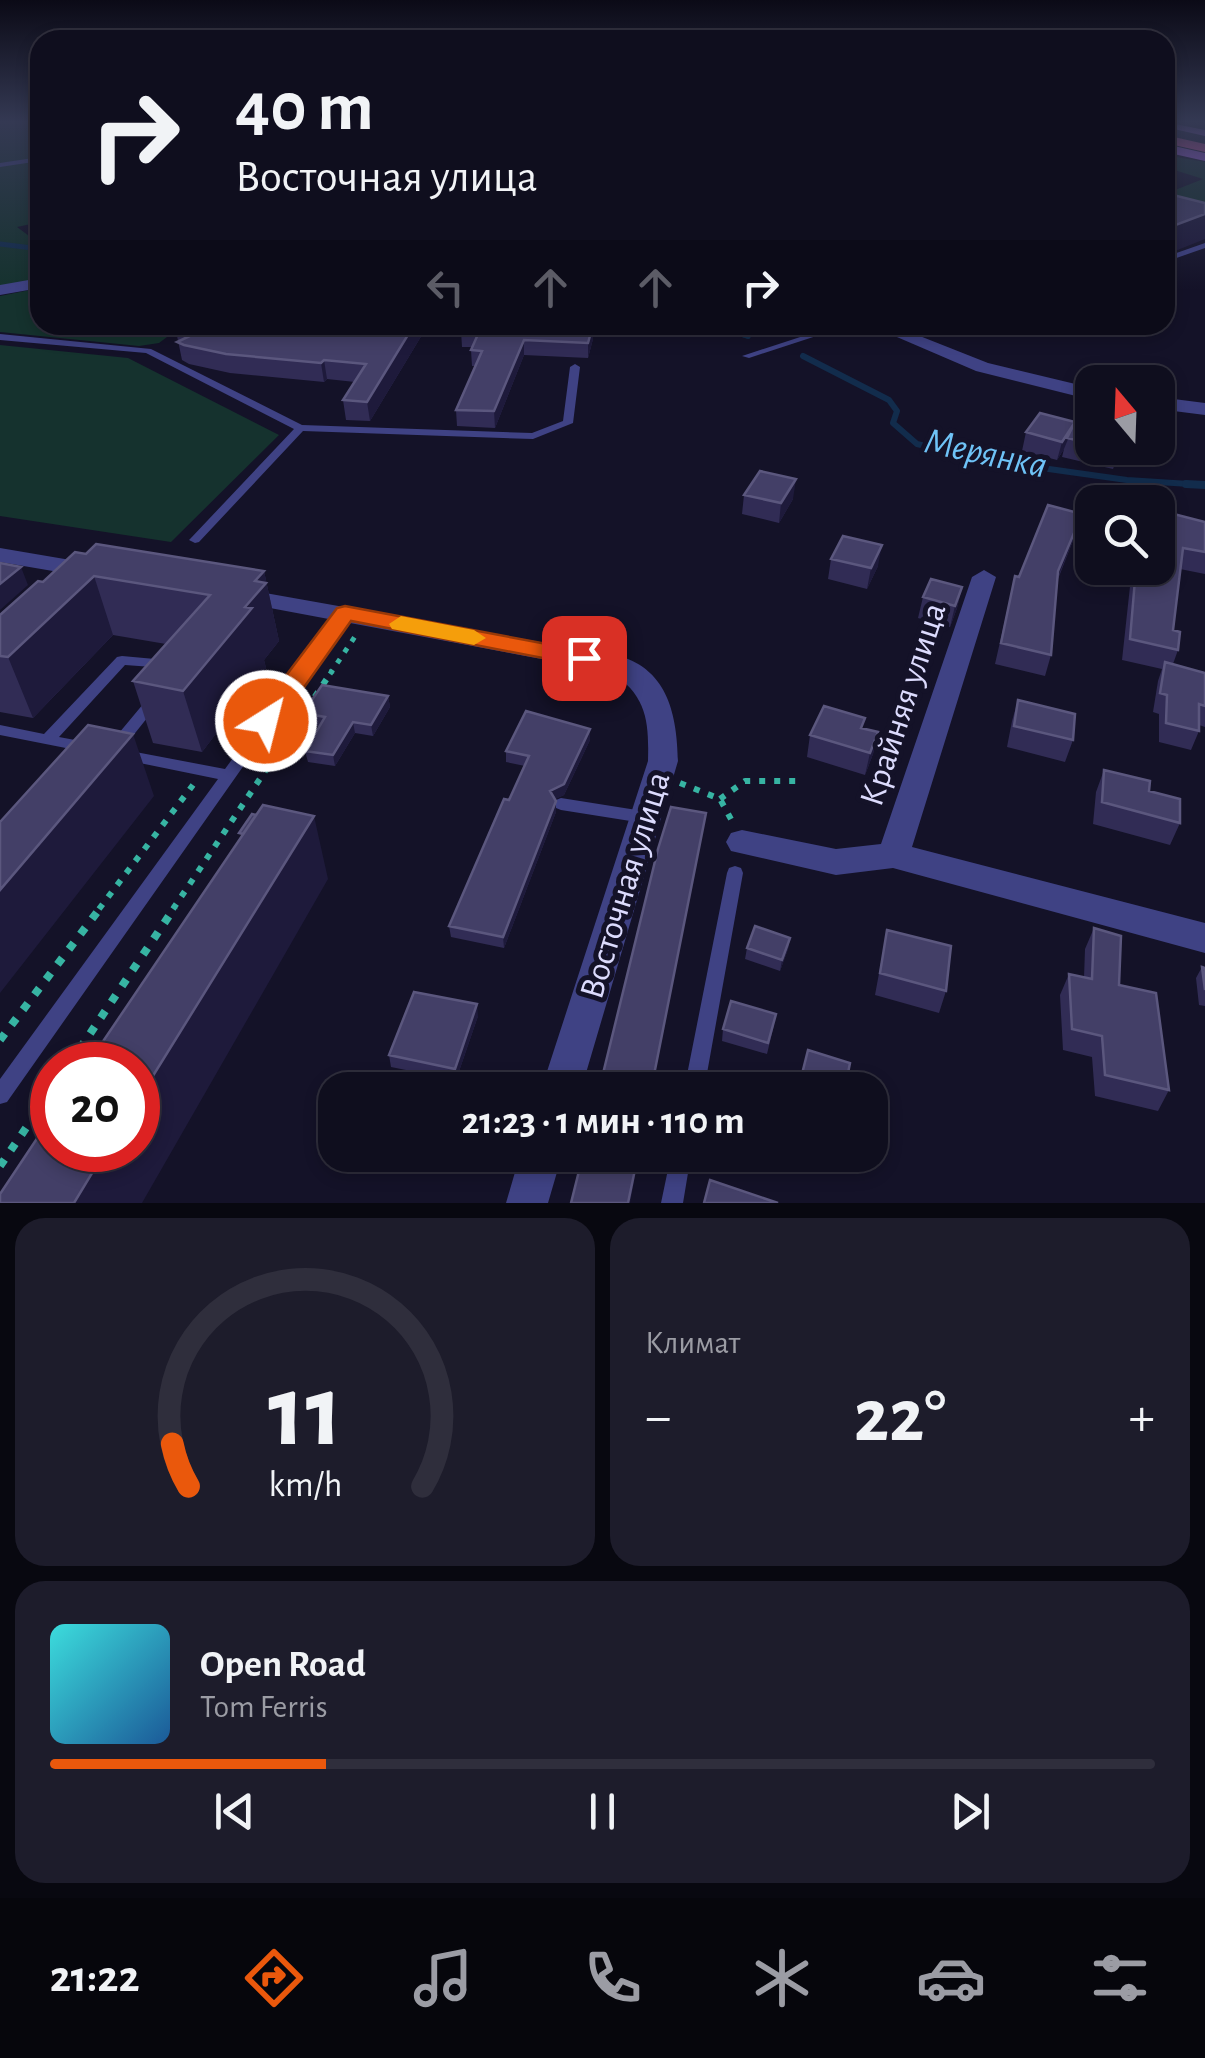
<!DOCTYPE html>
<html lang="ru">
<meta charset="utf-8">
<style>
body{margin:0;font-family:"Alegreya Sans",sans-serif;background:#1d1c2b;color:#f1f3f6;height:100vh;display:flex;flex-direction:column;font-size:38px;white-space:nowrap}
*{box-sizing:border-box;margin:0}
p{font-size:32px;color:#9b9ca4}
.icon{flex:none;width:55px;height:55px;fill:none;stroke:currentColor;stroke-width:2;stroke-linecap:round;stroke-linejoin:round}
.map{position:relative;height:1203px;overflow:hidden}
.side{display:flex;flex-direction:column;gap:15px;padding:15px;background:#080810;flex:1}
.side>*{flex:none}
.hud{position:absolute;left:30px;top:30px;width:1145px;height:305px;border-radius:30px;box-shadow:0 5px 15px #0003,0 0 0 2px #2f2e3c;background:#0f0e1e;color:#f1f3f6;overflow:hidden}
.needle{width:65px;rotate:341deg}
.controls{position:absolute;left:1075px;top:365px;display:grid;gap:20px}
.controls a{display:grid;place-items:center;width:100px;height:100px;border-radius:20px;background:#0f0e1e;box-shadow:0 5px 15px #0003,0 0 0 2px #2f2e3c;font-size:50px}
.speed{position:absolute;left:30px;top:1042px;display:flex;gap:20px;font-size:50px;font-weight:700;text-align:center}
.speed>*{display:grid;place-content:center;width:130px;height:130px;border-radius:50%;background:#0f0e1e;box-shadow:0 5px 15px #0003,0 0 0 2px #2f2e3c;line-height:1}
.speed .limit{border:15px solid #d22;background:#fff;color:#111}
.pin{position:absolute;display:grid;place-items:center;width:85px;height:85px;color:#fff;margin:-42px;border-radius:20px;box-shadow:0 5px 15px #0006}
.me{position:absolute;width:110px;margin:-55px;rotate:36deg;stroke-linejoin:round;filter:drop-shadow(0 0 8px #0008)}
.turn{display:flex;align-items:center;gap:35px;height:210px;padding:0 40px;font-size:45px}
.turn .icon{width:130px;height:130px;stroke-width:2.5}
.turn b{display:block;font-size:70px;line-height:85px}
.lanes{display:flex;align-items:center;height:95px;padding:0 40px;background:#0003;justify-content:center;gap:50px;direction:ltr}
.lanes .off{opacity:.35}
.big{font-size:75px;font-weight:700;line-height:1.1}
.side .card{flex:1;display:flex;flex-direction:column;justify-content:center;gap:15px;min-width:0;padding:0 35px;border-radius:30px;background:#1d1c2b}
.side .dial{align-items:center;gap:0}
.dial svg{height:260px;overflow:visible;fill:none;stroke:#2f2e3c;stroke-width:7;stroke-linecap:round;text-anchor:middle}
.dial text{fill:#f1f3f6;stroke:none}
.song{display:flex;align-items:center;gap:30px}
.cover{width:120px;height:120px;border-radius:15px;background:linear-gradient(135deg,hsl(180 70% 55%),hsl(210 70% 35%))}
.played{height:10px;border-radius:5px;background:linear-gradient(90deg,#ea580c 25%,#2f2e3c 25%)}
.keys{display:flex;justify-content:space-around;direction:ltr}
.heat{display:flex;justify-content:space-between;align-items:center;font-size:55px;direction:ltr}
.side .tiles{flex:1;display:grid;gap:15px;grid-template-columns:1fr 1fr}
.card:last-child{grid-column:span 2}
.trip{position:absolute;left:318px;top:1072px;width:570px;height:100px;border-radius:30px;background:#0f0e1e;box-shadow:0 5px 15px #0003,0 0 0 2px #2f2e3c;font-weight:700;line-height:100px;text-align:center}
.menu{display:flex;height:160px;justify-content:space-around;align-items:center;background:#06060c;color:#9b9ca4}
.menu .icon{width:70px;height:70px}
.menu .active{color:#ea580c}
.menu b{font-size:45px;color:#f1f3f6}
.map>svg:first-child{display:block}
.green{fill:#15322e}
.lines{fill:none;stroke-linecap:round;stroke-linejoin:round}
.stream-far2{stroke:#122c4c;stroke-width:5}
.stream-far1{stroke:#122c4c;stroke-width:6}
.stream{stroke:#122c4c;stroke-width:8}
.path-far2{stroke:#37b4a3;stroke-width:5;stroke-dasharray:5 8;stroke-linecap:butt}
.path-far1{stroke:#37b4a3;stroke-width:6;stroke-dasharray:6 9;stroke-linecap:butt}
.path{stroke:#37b4a3;stroke-width:8;stroke-dasharray:8 11;stroke-linecap:butt}
.lane{fill:#3f4284;fill-rule:evenodd}
.street{fill:#3f4284;fill-rule:evenodd}
.primary{fill:#b668f7;fill-rule:evenodd}
.highway{fill:#f65db3;fill-rule:evenodd}
.wall{fill:#312c55}
.shaded-wall{fill:#1e1a3b}
.building{fill:#433f67;stroke:#5b577e;stroke-width:2.5}
.route{fill:#ea580c;stroke:#983908;stroke-width:2.5}
.slow{fill:#f59e0b}
.labels{text-anchor:middle;stroke-width:10;stroke-linejoin:round;paint-order:stroke}
.street-label{font-size:35px;fill:#dcdbfd;stroke:#141228}
.water-label{font-size:38px;font-style:italic;fill:#6fc3f7;stroke:#141228}
</style>
<div class="map">
<svg width="1205" height="1203" viewBox="0 0 1205 1203">
<rect width="100%" height="100%" fill="#141228"/>
<path class="green" d="M0 122H40V222L17 227 40 244V280L0 288Z
M1165 155 1205 162V211L1165 194 1203 179 1165 167Z
M40 288V325H183L159 343 139 346 0 332V296Z
M0 345 128 358 279 435 171 542 0 516Z"/>
<g class="lines">
<path class="stream-far2" d="M0 244 40 249
M709 325 748 336"/>
<path class="stream-far1" d="M742 334 748 336
M803 356 889 400 897 411 893 423 917 444 985 460 1127 480 1205 485"/>
<path class="stream" d="M1186 484 1205 485"/>
<path class="path-far2" d="M330 674 356 635"/>
<path class="path-far1" d="M680 783 720 799 732 821
M720 799 745 781H796
M99 909 193 785
M173 909 332 671"/>
<path class="path" d="M0 1040 101 907
M69 1065 175 907
M0 1166 52 1090"/>
<path class="lane" d="M40 157V161L0 167V163Z
M1205 243V248L1165 262V257Z
M837 325H850L749 358 742 356Z
M0 334 151 349 302 425 532 433 563 421 570 367 575 364 580 367 573 423 533 439 303 431 199 542 195 543 189 540 191 538 294 429 146 353 0 340Z
M345 609 349 610 351 613 349 616 7 1102 0 1104V1079L218 779 125 760 120 759 118 755 120 751 125 750 225 769 341 610Z
M122 656 166 660 173 664 166 668 125 665 59 737 91 743 93 747 91 751 86 752 0 735V725L44 734 117 657Z
M154 695 159 697 161 700 159 703 124 747H114L112 743 114 739 149 697Z
M561 798 643 811 649 813 651 817 649 821 643 823 561 810 556 808 553 804 556 800Z
M735 866 741 868 743 873 704 1090H684L727 873 729 868Z
M671 1155H691L683 1203H661Z"/>
<path class="street" d="M40 278V288L0 295V285Z
M869 325H892L988 363 1092 388V400L976 371Z
M1158 397 1205 403V415L1158 409Z
M0 548 94 564 106 571 94 578 0 562Z
M984 570 996 577 912 847 1205 923V953L893 868 836 875 731 851 726 842 731 833 742 830 836 849 881 844 972 577Z
M237 588 619 656C669 670 677 717 678 761L581 1090H541L648 761C649 721 647 696 611 672L228 600 225 595 228 590Z
M520 1155H562L548 1203H506Z"/>
<path class="primary" d="M1165 122 1205 130V136L1165 127Z
M1165 144 1205 153V161L1165 152Z"/>
<path class="highway" d="M1165 135 1205 144V152L1165 143Z"/>
</g>
<path class="wall" d="M185 325H428L370 421 346 420 343 400 355 382 327 379 324 382 230 373 189 364 182 360 176 331Z
M461 331 593 339 588 358 524 355 495 428 457 426 456 410 475 366H472L471 350 472 347H462Z
M1092 390V448H1121L1113 469 1062 457 1064 449 1057 460 1022 451 1026 432 1075 423Z
M744 495 793 499 779 523 742 514Z
M1205 522V574L1180 569 1173 630 1178 650 1173 664 1205 673V727L1199 725V731L1191 750 1159 742V714L1153 712 1158 681 1162 669 1122 660 1132 568H1158Z
M1076 533 1058 579 1051 655 1045 676 995 664 1015 576 1019 577Z
M86 554 264 571 279 641 264 660 266 668 202 752 153 743 133 681 166 644 113 635 33 718 0 712V615L43 582Z
M831 559 878 566 867 589 828 579Z
M962 587 957 608 950 627 918 618 923 597Z
M388 696 390 707 373 736 355 733 335 766 308 762 305 751 320 727 306 724 303 713Z
M1018 700 1073 740 1065 762 1007 747 1012 721Z
M863 728 878 732 873 754 865 775 807 757 810 735Z
M590 740 564 795 555 799 556 812 504 948 451 937 449 926 525 766 506 762V751Z
M1104 770 1149 791 1180 823 1170 845 1093 824 1096 792Z
M1094 928 1169 1090 1158 1111 1095 1096 1092 1057 1063 1050 1060 995 1069 974 1084 978 1085 949Z
M887 930 946 991 939 1013 875 995Z
M790 938 788 949 780 971 745 959 747 948Z
M1202 967 1205 968V1006L1199 1005 1196 978Z
M478 1016 456 1080 391 1067 389 1055Z
M774 1025 767 1054 722 1041 723 1029Z
M808 1050 850 1063 847 1078 883 1090 873 1148 867 1170 822 1155H870V1090H798Z"/>
<path class="shaded-wall" d="M1205 214V239L1165 255V229Z
M414 325H428L370 421 367 402Z
M593 325V339L588 358V343Z
M524 340V355L495 428 494 411Z
M324 360 327 379 324 382 321 363Z
M1075 422 1064 449 1057 460 1062 442Z
M796 479 793 499 779 523 781 503Z
M1082 514 1076 533 1052 592 1058 571Z
M882 545 878 566 867 589 871 568Z
M21 567 28 585 0 610V584Z
M264 571 279 641 264 660 266 668 202 752 183 691 245 607 255 581Z
M94 576 113 635 33 718 8 657Z
M962 587 957 608 950 627 955 606Z
M388 696 390 707 373 736 371 725Z
M353 722 355 733 335 766 333 755Z
M590 729V740L564 795 550 802V791Z
M878 732 873 754 865 775 870 753Z
M133 734 154 796 0 993V890Z
M556 801V812L504 948 503 937Z
M706 813 652 1090H651Z
M314 816 328 879 142 1203H74L106 1150H138V1100Z
M790 938 788 949 780 971 782 960Z
M477 1004 478 1016 456 1080 455 1069Z
M638 1155H639L630 1203H628Z"/>
<path class="building" d="M1165 193 1205 203V214L1165 229Z
M185 325H414L367 402 343 400 366 364 324 360 321 363 226 354 184 345 177 342 194 334 176 331Z
M464 325H593L588 343 524 340 494 411 456 410 482 351 471 350 479 332 461 331Z
M1091 390H1092V444L1067 438Z
M1040 413 1075 422 1062 442 1026 432Z
M760 471 796 479 781 503 744 495Z
M1048 505 1082 514 1058 571 1051 655 1001 643 1015 576 1019 577Z
M1162 511 1205 522V552L1183 548 1173 630 1180 632 1178 650 1130 639 1136 568H1158V524Z
M843 536 882 545 871 568 831 559Z
M96 544 264 571 255 581 266 583 245 607 252 608 183 691 133 681 210 595 94 576 8 657 0 656V615L38 581 43 582 75 552 86 554Z
M0 563 21 567 0 584Z
M931 579 962 587 955 606 923 597Z
M1165 662 1205 673V706L1199 704V731L1166 723 1167 695 1160 693Z
M322 685 388 696 371 725 353 722 333 755 305 751 325 717 303 713Z
M1018 700 1075 714 1073 740 1014 726Z
M824 706 865 718 861 728 878 732 870 753 810 735Z
M526 711 590 729 564 784 550 791 556 801 503 937 449 926 504 799 509 800 529 756 506 751Z
M88 725 133 734 0 890V822Z
M1104 770 1150 781 1149 791 1180 799V823L1102 802Z
M263 805 314 816 138 1100V1065H87Z
M671 807 706 813 651 1090H599L658 849Z
M252 814 256 815 243 834 239 833Z
M755 926 790 938 782 960 747 948Z
M1094 928 1121 936 1119 985 1156 993 1169 1090 1105 1075 1102 1036 1072 1029 1069 974 1092 979Z
M887 930 951 946 946 991 880 973Z
M1202 967 1205 968V990Z
M414 992 477 1004 455 1069 389 1055Z
M731 1001 776 1014 768 1043 723 1029Z
M808 1050 850 1063 847 1078 883 1090 873 1148 870 1147V1090H798Z
M52 1116V1150H106L74 1203H0V1194Z
M583 1155H638L628 1203H571Z
M710 1180 778 1203H704Z"/>
<linearGradient id="sky" x2="0" y2="1"><stop stop-color="#0b0a16"/><stop offset="0.42" stop-color="#343953"/><stop offset="1" stop-color="#343953" stop-opacity="0"/></linearGradient>
<rect width="1205" height="290" fill="url(#sky)"/>
<path class="route" d="M345 606 584 651 596 658 584 666 351 621 276 727H257L254 721 257 714 337 608Z"/>
<path class="slow" d="M401 616 474 630 486 638 474 645 392 629 389 624Z"/>
<g class="labels">
<g class="street-label">
<text transform="translate(902 704) rotate(-72)" y="12">Крайняя улица</text>
<text transform="translate(624 885) rotate(-73)" y="12">Восточная улица</text>
</g>
<g class="water-label">
<text transform="translate(986 452) rotate(12)" y="13">Мерянка</text>
</g>
</g>
</svg>
<div class="controls">
<a><svg class="needle" viewBox="-14 -14 28 28"><path d="M0-13l5 13h-10z" fill="#e53935"/><path d="M0 13l5-13h-10z" fill="#9b9ca4"/></svg></a>
<a><svg class="icon" aria-label="search" viewBox="0 0 24 24"><circle cx="10" cy="10" r="6"/><path d="M15 15l6 6"/></svg></a>
</div>
<div class="speed"><div class="limit">20</div></div>
<div class="pin" style="left:584px;top:658px;background:#d93025"><svg class="icon" aria-label="arrive" viewBox="0 0 24 24"><path d="M6 21V4h12l-3 4 3 4H6"/></svg></div>
<svg class="me" style="left:266px;top:721px" viewBox="-20 -20 40 40"><circle r="17" fill="#ea580c" stroke="#fff" stroke-width="3"/><path d="M0-11L8 9 0 5-8 9z" fill="#fff"/></svg>
<div class="trip">21:23 · 1 мин · 110 m</div>
<div class="hud">
<div class="turn"><svg class="icon" aria-label="right" viewBox="0 0 24 24"><path d="M7 20v-9h11M14 6l5 5-5 5"/></svg><div><b>40 m</b>Восточная улица</div></div>
<div class="lanes"><svg class="icon off" aria-label="left" viewBox="0 0 24 24"><path d="M17 20v-9H6M10 6l-5 5 5 5"/></svg><svg class="icon off" aria-label="ahead" viewBox="0 0 24 24"><path d="M12 20V5M6 11l6-6 6 6"/></svg><svg class="icon off" aria-label="ahead" viewBox="0 0 24 24"><path d="M12 20V5M6 11l6-6 6 6"/></svg><svg class="icon" aria-label="right" viewBox="0 0 24 24"><path d="M7 20v-9h11M14 6l5 5-5 5"/></svg></div>
</div>
</div>
<section class="side">
<div class="tiles">
<div class="card dial"><svg viewBox="0 0 100 80">
<path d="M14 69A42 42 0 1 1 86 69"/>
<path d="M14 69A42 42 0 0 1 9 56" stroke="#ea580c"/>
<text x="50" y="56" font-size="32" font-weight="700">11</text>
<text x="50" y="72" font-size="11">km/h</text>
</svg></div>
<div class="card"><p>Климат</p>
<div class="heat"><a>−</a><b class="big">22°</b><a>+</a></div>
</div>
<div class="card">
<div class="song"><i class="cover"></i><div><b>Open Road</b><p>Tom Ferris</p></div></div>
<div class="played"></div>
<div class="keys"><svg class="icon" aria-label="previous" viewBox="0 0 24 24"><path d="M18 5L8 12l10 7zM5 5v14"/></svg><svg class="icon" aria-label="pause" viewBox="0 0 24 24"><path d="M8 5v14M16 5v14"/></svg><svg class="icon" aria-label="next" viewBox="0 0 24 24"><path d="M6 5l10 7-10 7zM19 5v14"/></svg></div>
</div>
</div>
</section>
<nav class="menu">
<b>21:22</b>
<svg class="icon active" aria-label="directions" viewBox="0 0 24 24"><path d="M12 3l9 9-9 9-9-9zM9 14v-3h6M13 9l2 2-2 2"/></svg>
<svg class="icon" aria-label="music" viewBox="0 0 24 24"><path d="M9 18V5l10-2v13"/><circle cx="6" cy="18" r="3"/><circle cx="16" cy="16" r="3"/></svg>
<svg class="icon" aria-label="phone" viewBox="0 0 24 24"><path d="M5 4h4l2 5-3 2q2 4 5 5l2-3 5 2v4C11 20 4 13 5 4z"/></svg>
<svg class="icon" aria-label="climate" viewBox="0 0 24 24"><path d="M12 3v18M4 7l16 10M4 17L20 7"/></svg>
<svg class="icon" aria-label="car" viewBox="0 0 24 24"><path d="M5 17H2v-5l4-1 3-4h7l3 4 3 1v5h-3M9 17h6M6 11h13"/><circle cx="7" cy="17" r="2"/><circle cx="17" cy="17" r="2"/></svg>
<svg class="icon" aria-label="filters" viewBox="0 0 24 24"><path d="M4 7h16M4 17h16"/><circle cx="9" cy="7" r="2"/><circle cx="15" cy="17" r="2"/></svg>
</nav>
